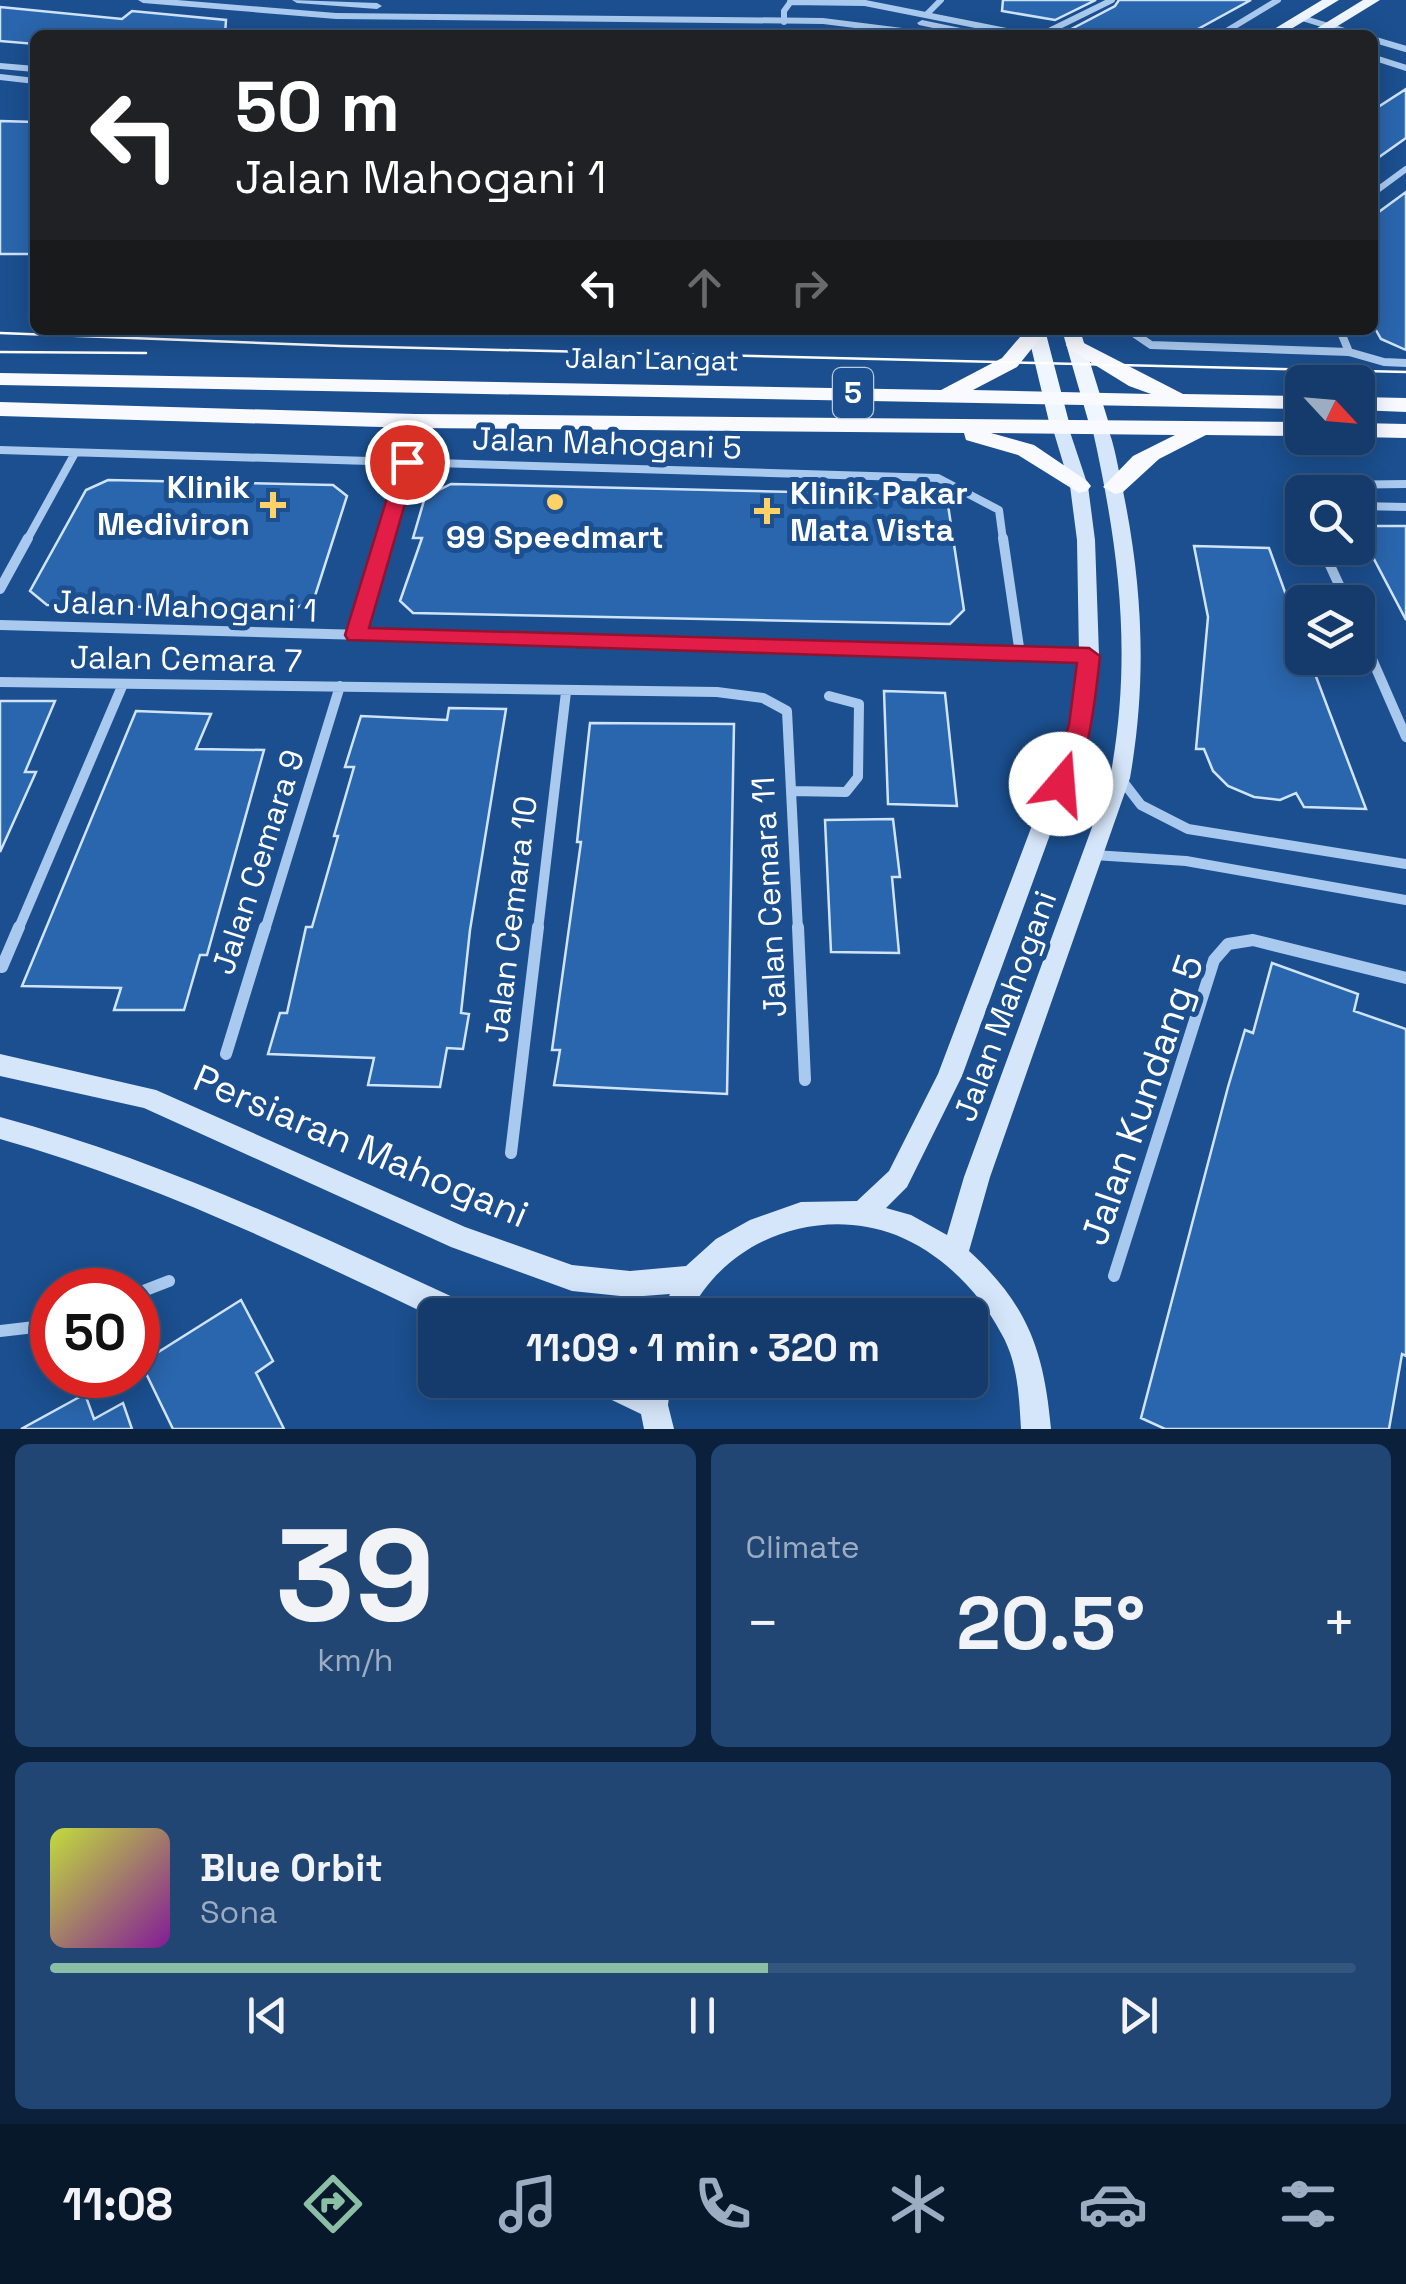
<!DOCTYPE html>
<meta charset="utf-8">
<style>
body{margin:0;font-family:"Space Grotesk",sans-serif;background:#214673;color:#f1f3f6;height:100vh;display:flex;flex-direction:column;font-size:38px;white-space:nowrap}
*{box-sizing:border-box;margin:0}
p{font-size:32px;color:#9dadc1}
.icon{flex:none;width:55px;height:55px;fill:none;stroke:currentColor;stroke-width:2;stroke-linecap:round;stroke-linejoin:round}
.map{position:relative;height:1429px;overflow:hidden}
.drawer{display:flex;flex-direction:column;gap:15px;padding:15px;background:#0b203b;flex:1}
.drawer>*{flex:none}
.hud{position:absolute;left:30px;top:30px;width:1348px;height:305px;border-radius:15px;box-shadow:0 5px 25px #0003,0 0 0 2px #33557e;background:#202124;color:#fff;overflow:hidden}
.needle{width:65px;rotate:116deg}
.tools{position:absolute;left:1285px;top:365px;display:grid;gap:20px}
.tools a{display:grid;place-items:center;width:90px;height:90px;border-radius:15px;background:#143b6b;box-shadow:0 5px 25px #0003,0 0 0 2px #33557e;font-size:50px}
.speed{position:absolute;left:30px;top:1268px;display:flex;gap:20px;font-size:50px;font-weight:700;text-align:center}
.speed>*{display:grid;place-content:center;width:130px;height:130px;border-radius:50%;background:#143b6b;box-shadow:0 5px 25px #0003,0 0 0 2px #33557e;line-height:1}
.speed .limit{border:15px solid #d22;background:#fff;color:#111}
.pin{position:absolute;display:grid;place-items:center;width:85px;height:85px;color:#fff;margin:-42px;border:5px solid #fff;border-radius:50%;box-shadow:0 2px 10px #0007}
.me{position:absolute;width:110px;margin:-55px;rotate:18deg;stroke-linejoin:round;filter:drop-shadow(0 0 8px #0008)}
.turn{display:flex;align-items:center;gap:35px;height:210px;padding:0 40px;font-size:45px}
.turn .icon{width:130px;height:130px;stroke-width:2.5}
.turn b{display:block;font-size:70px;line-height:85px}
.lanes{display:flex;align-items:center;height:95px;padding:0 40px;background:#0003;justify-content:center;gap:50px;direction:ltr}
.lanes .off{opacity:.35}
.big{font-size:75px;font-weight:700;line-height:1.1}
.drawer .tile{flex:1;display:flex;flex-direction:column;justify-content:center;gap:15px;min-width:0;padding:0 35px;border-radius:15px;background:#214673}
.drawer .dial{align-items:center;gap:0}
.dial b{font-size:130px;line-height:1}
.song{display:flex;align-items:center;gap:30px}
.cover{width:120px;height:120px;border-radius:15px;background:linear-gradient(135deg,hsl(70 70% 55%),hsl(290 70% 35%))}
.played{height:10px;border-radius:5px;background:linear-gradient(90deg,#8abfa5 55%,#33557e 55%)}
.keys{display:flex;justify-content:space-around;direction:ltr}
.heat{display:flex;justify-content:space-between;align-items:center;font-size:55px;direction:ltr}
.drawer .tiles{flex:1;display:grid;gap:15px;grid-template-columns:1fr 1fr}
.tile:last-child{grid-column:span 2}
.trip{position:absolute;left:418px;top:1298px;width:570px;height:100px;border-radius:15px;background:#143b6b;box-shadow:0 5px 25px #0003,0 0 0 2px #33557e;font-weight:700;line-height:100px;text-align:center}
.tabs{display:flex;height:160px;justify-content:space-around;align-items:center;background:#08182b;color:#9dadc1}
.tabs .icon{width:70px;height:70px}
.tabs .current{color:#8abfa5}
.tabs b{font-size:45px;color:#f1f3f6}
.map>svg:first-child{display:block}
.building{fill:#2a66ad;stroke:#cfe3fa;stroke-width:2.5}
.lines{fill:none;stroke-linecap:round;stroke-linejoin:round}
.minor-far3{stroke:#a9c9ee;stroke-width:6}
.minor-far2{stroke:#a9c9ee;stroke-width:8}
.minor-far1{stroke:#a9c9ee;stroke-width:10}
.minor{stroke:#a9c9ee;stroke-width:12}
.tertiary{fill:#a9c9ee;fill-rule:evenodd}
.secondary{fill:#d6e6fa;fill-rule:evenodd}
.primary{fill:#f0f6ff;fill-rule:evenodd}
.trunk{fill:#f8faff;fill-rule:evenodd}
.tram{stroke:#fff;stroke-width:2.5}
.route{fill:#e11d48;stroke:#92132f;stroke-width:2.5}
.poi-dot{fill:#ffd166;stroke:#1b4f8f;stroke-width:4}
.labels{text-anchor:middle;stroke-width:10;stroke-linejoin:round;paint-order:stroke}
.far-street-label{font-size:28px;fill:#fff;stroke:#1b4f8f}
.shield{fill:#1b4f8f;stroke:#bbcadd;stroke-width:2.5}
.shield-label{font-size:30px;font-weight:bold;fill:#fff}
.street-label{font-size:32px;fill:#fff;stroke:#1b4f8f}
.poi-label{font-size:32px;font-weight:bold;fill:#fff;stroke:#1b4f8f;text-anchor:end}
.near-street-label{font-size:38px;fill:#fff;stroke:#1b4f8f}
</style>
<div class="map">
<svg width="1406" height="1429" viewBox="0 0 1406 1429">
<rect width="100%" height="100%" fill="#1b4f8f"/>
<path class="building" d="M1003 0H1096L1055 20 1002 11Z
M1119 0H1251L1187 35H1060L1115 6Z
M0 7 122 19 132 11 226 20 225 35H35V44L0 41Z
M1406 89V138L1372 162V111Z
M0 121 35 122V254H0Z
M1406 192V350L1381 339 1372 323V217Z
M108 480 333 485 347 496 314 599 292 610 47 605 30 591 86 490Z
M451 484 928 495 948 505 964 610 950 624 413 613 400 601 422 538H413L425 497Z
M1376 526H1406V620L1365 542Z
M1194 546 1269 548 1302 639V658H1309L1366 809 1304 807 1296 793 1280 800 1254 797 1228 786 1213 771 1204 749H1196L1208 617Z
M884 691 945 693 957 806 888 804Z
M0 701H55L25 772H36L0 852Z
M449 708 506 709 470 930 461 1013 469 1014 463 1049 447 1048 440 1087 368 1085 374 1058 268 1054 280 1013H287L306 927H312L338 836H334L354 767H345L361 716 447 720Z
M136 711 211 714 196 749 264 750 207 955H200L184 1010H114L121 988 22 986Z
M590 723 734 724 727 1094 554 1085 560 1050H552L581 842H577Z
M893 819 900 877H892L899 953 831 952 825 820Z
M1272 963 1358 994 1354 1011 1406 1029V1356L1402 1354 1389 1429H1165L1141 1418 1228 1087 1245 1030 1253 1033Z
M241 1300 273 1361 256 1373 284 1429H173L141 1363Z
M85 1394 94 1419 123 1403 132 1429H21Z"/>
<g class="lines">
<path class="minor-far3" d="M790 2 865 3 1026 35
M927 14 941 0
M1302 18 1358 35
M784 22V11L792 0
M1041 35 1112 0
M1220 35 1278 0
M1372 39 1406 49
M1372 57 1406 68
M0 66 35 69
M0 77 35 81
M1372 194 1406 169"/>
<path class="minor-far2" d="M1129 330 1151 345 1349 352 1384 362 1406 363
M1340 330 1349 352
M0 450 938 478 999 510 1003 540
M1308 492 1328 485 1406 484
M1302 498V505
M1358 506 1406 507
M27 540 75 453
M384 540 407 462"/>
<path class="minor-far1" d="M1003 538 1020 654
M1322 548 1347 602
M0 589 28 538
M0 625 1089 655
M1358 627 1406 737
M356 635 385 538
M0 682 717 692 763 698 787 711 798 930
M1121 779 1141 805 1188 829 1406 864
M791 791 846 792 858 777 859 704 829 696
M1094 855 1186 861 1406 900
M18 930 123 684
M265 930 340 686
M538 930 566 692"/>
<path class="minor" d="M798 927 805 1080
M2 967 19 927
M226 1054 265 927
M511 1153 538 927
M1114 1276 1214 960 1228 944 1253 940 1406 978
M138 1293 169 1281
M0 1331 52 1325"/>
<path class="tertiary" d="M138 0H177L336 13 823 18 934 32 939 35H911L823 24 336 19 143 3Z
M292 0 377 3 382 6 377 9 297 3Z
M922 20 980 32 985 35H966L919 25 917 23Z"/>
<path class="secondary" d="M1060 421 1068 426 1088 486 1095 540 1099 655 1090 725 962 1076 907 1187 886 1208 911 1215 947 1235 964 1177 1110 778C1133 655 1119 548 1092 427L1100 422 1106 424C1115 444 1118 469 1123 491 1143 588 1147 681 1130 778L990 1177 969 1251C1028 1305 1044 1351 1051 1429H1021C1019 1396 1018 1362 1001 1333 979 1291 941 1253 896 1235 819 1205 725 1239 689 1315H660L670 1294 630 1297 572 1291 451 1247 144 1108 0 1076V1054L156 1090 465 1227 572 1265 630 1271 686 1266 716 1239 750 1220 801 1202 857 1201 889 1171 938 1074 1070 725 1079 655 1077 540 1070 486 1052 426Z
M0 1117C164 1161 316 1234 470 1305L474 1315H435V1318C292 1250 153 1182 0 1139Z
M587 1380H633L642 1384 643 1380H671L668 1405 674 1429H644L641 1414 591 1390Z"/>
<path class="primary" d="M1322 0H1339L1281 35H1264Z
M1363 0H1380L1323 35H1306Z
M1027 330H1045L1070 426 1067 430 1060 432 1050 426Z
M1062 330H1080L1110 427 1107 431H1093L1090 427Z"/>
<path class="trunk" d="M1026 330 1046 331 1017 367 973 390 1151 394 1129 386 1069 349 1066 345 1069 341 1076 339 1183 394 1302 396V409L0 385V373L941 390 1002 358Z
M1358 397 1406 398V412L1358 410Z
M0 402 415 414 1302 422V436L1206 435 1159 459 1123 492 1115 494 1103 487 1133 456 1175 435 991 433 1034 445 1087 481 1091 486 1087 491 1079 493 1018 455 966 440 964 433 415 428 0 416Z
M1358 423 1406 424V438L1358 437Z"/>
<path class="tram" d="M0 333 341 346 1406 372
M0 352 146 353"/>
</g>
<path class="route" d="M407 457 417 462 369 628 1089 648 1100 656C1097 683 1088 785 1061 793L1049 784 1069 725 1077 663 348 640 345 635 398 462Z"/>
<g class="poi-dot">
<circle cx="555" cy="502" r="10"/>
<path d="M268 490h10v10h10v10h-10v10h-10v-10h-10v-10h10z"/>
<path d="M762 496h10v10h10v10h-10v10h-10v-10h-10v-10h10z"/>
</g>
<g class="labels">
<g class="far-street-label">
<text transform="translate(652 359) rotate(1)" y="10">Jalan Langat</text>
</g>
<rect class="shield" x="833" y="368" width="40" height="50" rx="8"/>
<g class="shield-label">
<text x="853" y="403">5</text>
</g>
<g class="street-label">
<text transform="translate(607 443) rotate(2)" y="11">Jalan Mahogani 5</text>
<text transform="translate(185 606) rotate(2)" y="11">Jalan Mahogani 1</text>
<text transform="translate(186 659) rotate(1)" y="11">Jalan Cemara 7</text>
<text transform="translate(258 862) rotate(-72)" y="11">Jalan Cemara 9</text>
<text transform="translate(769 897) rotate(-93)" y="11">Jalan Cemara 11</text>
<text transform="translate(511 919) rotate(-83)" y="11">Jalan Cemara 10</text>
<text transform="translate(1005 1006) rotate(-70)" y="11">Jalan Mahogani</text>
</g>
<g class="poi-label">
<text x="250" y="498">Klinik<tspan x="250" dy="37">Mediviron</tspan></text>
<text x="790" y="504" text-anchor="start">Klinik Pakar<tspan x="790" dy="37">Mata Vista</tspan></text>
<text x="555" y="548" text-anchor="middle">99 Speedmart</text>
</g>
<g class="near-street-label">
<text transform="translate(1142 1100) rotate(-71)" y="13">Jalan Kundang 5</text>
<text transform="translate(361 1146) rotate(23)" y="13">Persiaran Mahogani</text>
</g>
</g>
</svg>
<div class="tools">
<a><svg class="needle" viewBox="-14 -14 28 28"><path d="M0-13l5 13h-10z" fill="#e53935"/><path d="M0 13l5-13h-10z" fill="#9dadc1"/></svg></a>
<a><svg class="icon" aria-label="search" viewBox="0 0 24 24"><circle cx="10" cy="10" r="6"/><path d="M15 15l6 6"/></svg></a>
<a><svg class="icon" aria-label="layers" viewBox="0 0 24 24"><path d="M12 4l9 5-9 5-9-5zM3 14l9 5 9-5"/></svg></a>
</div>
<div class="speed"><div class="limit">50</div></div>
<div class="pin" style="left:407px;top:462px;background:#d93025"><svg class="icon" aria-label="arrive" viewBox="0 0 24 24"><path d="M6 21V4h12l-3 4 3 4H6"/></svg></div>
<svg class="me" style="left:1061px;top:784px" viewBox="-20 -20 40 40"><circle r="19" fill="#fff"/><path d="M0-13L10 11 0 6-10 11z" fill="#e11d48"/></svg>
<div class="trip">11:09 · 1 min · 320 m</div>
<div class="hud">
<div class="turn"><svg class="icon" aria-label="left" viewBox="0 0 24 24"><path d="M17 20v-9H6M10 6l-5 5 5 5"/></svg><div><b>50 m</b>Jalan Mahogani 1</div></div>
<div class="lanes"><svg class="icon" aria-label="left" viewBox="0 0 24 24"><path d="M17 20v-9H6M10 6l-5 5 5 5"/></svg><svg class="icon off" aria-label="ahead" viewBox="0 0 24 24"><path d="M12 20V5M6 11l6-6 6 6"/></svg><svg class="icon off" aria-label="right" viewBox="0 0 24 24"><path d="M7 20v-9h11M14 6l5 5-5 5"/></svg></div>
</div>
</div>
<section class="drawer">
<div class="tiles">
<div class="tile dial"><b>39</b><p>km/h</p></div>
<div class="tile"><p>Climate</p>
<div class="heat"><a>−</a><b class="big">20.5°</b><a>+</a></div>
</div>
<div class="tile">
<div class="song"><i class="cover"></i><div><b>Blue Orbit</b><p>Sona</p></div></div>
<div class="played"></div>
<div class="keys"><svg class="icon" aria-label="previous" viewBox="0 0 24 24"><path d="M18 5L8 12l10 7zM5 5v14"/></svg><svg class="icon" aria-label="pause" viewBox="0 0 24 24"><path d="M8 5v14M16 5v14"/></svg><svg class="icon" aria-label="next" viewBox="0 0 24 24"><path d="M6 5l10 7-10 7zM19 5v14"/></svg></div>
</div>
</div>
</section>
<nav class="tabs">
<b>11:08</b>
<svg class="icon current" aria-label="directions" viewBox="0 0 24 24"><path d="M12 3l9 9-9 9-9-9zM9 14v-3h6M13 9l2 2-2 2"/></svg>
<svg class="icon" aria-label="music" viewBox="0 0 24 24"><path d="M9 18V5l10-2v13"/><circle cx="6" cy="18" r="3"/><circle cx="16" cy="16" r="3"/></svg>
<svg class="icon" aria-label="phone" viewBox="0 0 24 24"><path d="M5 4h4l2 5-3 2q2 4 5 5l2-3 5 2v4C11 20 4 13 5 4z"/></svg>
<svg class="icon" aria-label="climate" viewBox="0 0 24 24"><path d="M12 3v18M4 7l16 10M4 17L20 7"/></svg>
<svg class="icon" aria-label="car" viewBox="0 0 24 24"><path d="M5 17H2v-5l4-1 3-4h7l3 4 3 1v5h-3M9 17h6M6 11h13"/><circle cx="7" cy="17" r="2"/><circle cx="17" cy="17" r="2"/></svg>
<svg class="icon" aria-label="filters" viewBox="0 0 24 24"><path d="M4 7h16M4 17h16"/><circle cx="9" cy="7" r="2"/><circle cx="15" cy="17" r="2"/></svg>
</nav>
